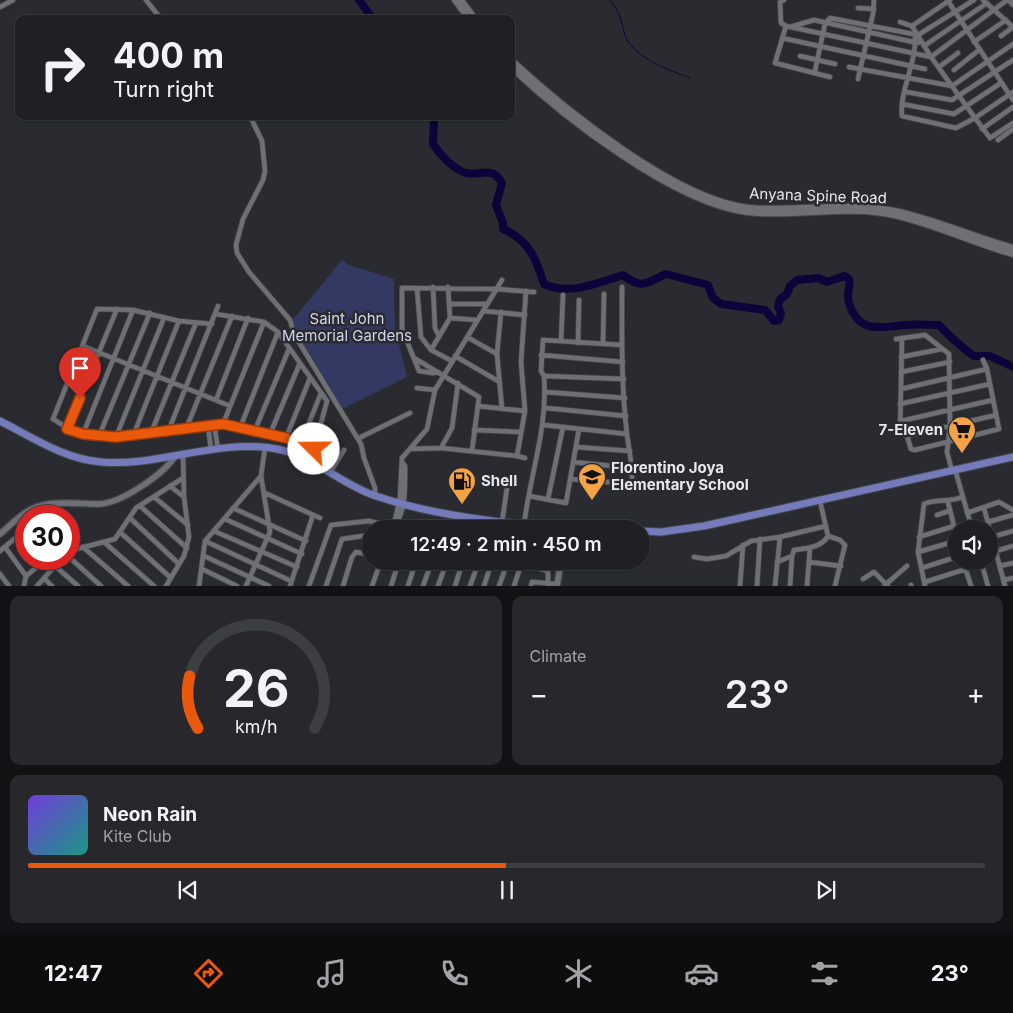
<!DOCTYPE html>
<meta charset="utf-8">
<style>
body{margin:0;font-family:Inter,sans-serif;background:#28282c;color:#f1f3f6;height:100vh;display:flex;flex-direction:column;font-size:19px;white-space:nowrap}
*{box-sizing:border-box;margin:0}
p{font-size:16px;color:#a2a3a6}
.icon{flex:none;width:28px;height:28px;fill:none;stroke:currentColor;stroke-width:2;stroke-linecap:round;stroke-linejoin:round}
.map{position:relative;height:586px;overflow:hidden}
.sheet{display:flex;flex-direction:column;gap:10px;padding:10px;background:#121214;flex:1}
.sheet>*{flex:none}
.top-card{position:absolute;left:15px;top:15px;width:500px;height:105px;border-radius:10px;box-shadow:0 1px 4px #0004,0 0 0 1px #3d3e41;background:#202024;color:#f1f3f6;overflow:hidden}
.buttons{position:absolute;left:948px;top:520px;display:grid;gap:10px}
.buttons a{display:grid;place-items:center;width:50px;height:50px;border-radius:50%;background:#202024;box-shadow:0 1px 4px #0004,0 0 0 1px #3d3e41;font-size:25px}
.speed{position:absolute;left:15px;top:505px;display:flex;gap:10px;font-size:25px;font-weight:700;text-align:center}
.speed>*{display:grid;place-content:center;width:65px;height:65px;border-radius:50%;background:#202024;box-shadow:0 1px 4px #0004,0 0 0 1px #3d3e41;line-height:1}
.speed .limit{border:8px solid #d22;background:#fff;color:#111}
.pin{position:absolute;display:grid;place-items:center;width:42px;height:42px;color:#fff;margin:-51px -21px;border-radius:50% 50% 50% 0;rotate:-45deg;box-shadow:0 0 5px #0007}
.pin .icon{rotate:45deg}
.me{position:absolute;width:55px;margin:-28px;rotate:292deg;stroke-linejoin:round;filter:drop-shadow(0 0 4px #0008)}
.turn{display:flex;align-items:center;gap:18px;height:105px;padding:0 15px;font-size:22px}
.turn .icon{width:65px;height:65px;stroke-width:2.5}
.turn b{display:block;font-size:35px;line-height:42px}
.big{font-size:38px;font-weight:600;line-height:1.1}
.sheet .tile{flex:1;display:flex;flex-direction:column;justify-content:center;gap:8px;min-width:0;padding:0 18px;border-radius:10px;background:#28282c}
.sheet .dial{align-items:center;gap:0}
.dial svg{height:130px;overflow:visible;fill:none;stroke:#3d3e41;stroke-width:7;stroke-linecap:round;text-anchor:middle}
.dial text{fill:#f1f3f6;stroke:none}
.song{display:flex;align-items:center;gap:15px}
.cover{width:60px;height:60px;border-radius:8px;background:linear-gradient(135deg,hsl(260 70% 55%),hsl(170 70% 35%))}
.played{height:5px;border-radius:2px;background:linear-gradient(90deg,#ea580c 50%,#3d3e41 50%)}
.keys{display:flex;justify-content:space-around;direction:ltr}
.heat{display:flex;justify-content:space-between;align-items:center;font-size:28px;direction:ltr}
.sheet .tiles{flex:1;display:grid;gap:10px;grid-template-columns:1fr 1fr}
.tile:last-child{grid-column:span 2}
.trip{position:absolute;left:362px;top:520px;width:288px;height:50px;border-radius:25px;background:#202024;box-shadow:0 1px 4px #0004,0 0 0 1px #3d3e41;font-weight:600;line-height:50px;text-align:center}
.menu{display:flex;height:80px;justify-content:space-around;align-items:center;background:#0d0d0e;color:#a2a3a6}
.menu .icon{width:35px;height:35px}
.menu .active{color:#ea580c}
.menu b{font-size:22px;color:#f1f3f6}
.map>svg:first-child{display:block}
.green{fill:#343964}
.lines{fill:none;stroke-linecap:round;stroke-linejoin:round}
.stream{stroke:#0b043b;stroke-width:1}
.river{stroke:#0b043b;stroke-width:8}
.minor-casing{stroke:#45464b;stroke-width:6}
.tertiary-casing{stroke:#45464b;stroke-width:8}
.secondary-casing{stroke:#45464b;stroke-width:8}
.primary-casing{stroke:#45464b;stroke-width:9}
.minor{stroke:#6f7076;stroke-width:4.5}
.tertiary{stroke:#6f7076;stroke-width:5.5}
.secondary{stroke:#6f7076;stroke-width:6}
.primary{stroke:#747aba;stroke-width:7}
.route-casing{stroke:#983908;stroke-width:12}
.route{stroke:#ea580c;stroke-width:9}
.labels{text-anchor:middle;stroke-width:5;stroke-linejoin:round;paint-order:stroke}
.street-label{font-size:15px;fill:#e8e8ec;stroke:#2a2b30}
.park-label{font-size:15px;fill:#d1d5eb;stroke:#2a2b30}
.poi-label{font-size:15px;font-weight:bold;fill:#e8e8ec;stroke:#2a2b30;text-anchor:start}
</style>
<div class="map">
<svg width="1013" height="586" viewBox="0 0 1013 586">
<rect width="100%" height="100%" fill="#2a2b30"/>
<path class="green" d="M342 260 349 265 394 279 395 340H398L407 377 342 409 296 335 292 321Z"/>
<g class="lines">
<path class="stream" d="M610 0C620 12 621 21 625 35 633 58 670 70 690 78"/>
<path class="river" d="M359 0 373 19
M430 116 434 120 433 144C440 155 453 169 466 173 481 176 492 165 502 183L496 205 503 223V229C529 240 536 259 544 284 570 296 597 283 623 275 642 290 646 283 666 274L708 285 713 298 721 304 765 310 774 321 779 320 781 313 778 307 780 299 787 294 790 286 797 280 818 278 827 282 844 276 849 279C851 286 847 292 848 298 855 333 877 328 905 325 916 324 928 325 939 325 950 337 961 347 974 356H990L1013 367"/>
<g class="minor-casing">
<path id="minor" d="M146 0 161 19
M784 0 780 2 781 23 786 26 931 57 1007 0
M983 0 1013 27
M948 1 1013 100
M0 7 13 0
M858 8 874 9
M900 22 912 26 950 0
M786 26 775 63 830 77
M912 26 931 57 975 118 956 128 902 116C899 92 917 62 915 35
M790 27 814 20 918 43
M1001 36 1013 27
M782 38 925 69
M974 42 1006 20
M924 46 987 3
M800 56 835 64
M849 67 952 86 1013 44
M939 67 958 53
M954 70 979 50
M815 71 825 24 830 18 918 35 974 0
M858 79 873 14 874 0
M906 92 952 100 1013 60
M1013 92 975 118 990 138 1013 123
M902 104 954 114 1001 83
M250 116 262 141 265 171 263 180 243 219 236 245 237 253 249 272 290 320 294 334 361 444 364 458 375 488V496
M982 129 1013 107
M998 140 1013 129
M433 287 435 328 439 336
M448 287 450 318 477 320
M417 288 421 337 431 350 452 361
M449 304H487
M483 311 525 315
M501 312 497 354 502 409
M212 324 179 321 133 310 97 309 53 419C73 433 92 436 116 437L223 424 286 438 314 449 327 401 278 332 264 322 216 314
M467 337 497 354
M902 338 900 433 907 436
M896 339 925 335 949 354 950 426 947 452 952 471
M561 341 563 295
M578 343 579 300
M603 343 604 294
M83 346 230 406
M431 350 450 318
M541 355 623 362
M455 356 498 381
M901 357 942 349
M414 358 479 397 472 451
M983 360 987 369 999 429 915 450 911 449 907 436 996 415
M438 372 433 373 419 371 402 329V288L496 289 534 292
M901 372 950 362
M544 376 541 371 543 340 622 345
M417 388 435 390
M901 389 987 369
M545 392 625 398
M216 400 248 318
M900 404 990 384
M478 406 525 411
M546 408 626 416
M901 421 993 400
M214 424 218 449
M223 424 264 322
M208 425 211 450
M544 425 627 434
M240 428 278 332
M67 429 117 309
M186 429 232 316
M255 430 289 349
M474 430 521 432
M168 432 218 306
M151 433 196 323
M83 434 133 310
M270 434 300 363
M99 436 150 313
M133 436 179 321
M116 437 164 318
M286 438 310 378
M359 438 410 413
M301 443 321 393
M576 447 630 451
M441 448 452 428 458 383
M410 449 441 448 517 456 525 411 521 362 526 291
M517 456 525 458
M573 462 633 468
M955 469 972 529
M331 471 344 450
M570 479 632 484C633 466 629 451 627 434 621 386 622 336 622 287
M170 486 184 497
M265 493 320 518
M529 496 566 503 579 429
M154 497 188 525
M548 499 563 427
M948 502 956 534
M140 506 187 548
M233 508 306 541
M984 508 1005 586
M967 513 999 502 1013 510
M937 515 949 511
M130 518 179 564
M225 519 302 554
M396 522C406 513 405 480 405 466L402 462
M502 522 507 488
M988 522 1013 515
M524 525C530 474 548 429 544 376L624 379
M393 529 400 498 402 458 427 429 435 390 502 280
M214 531 297 567
M121 533 171 578
M19 535 26 544
M828 536 840 540 845 545 835 586
M919 537 954 526
M992 537 1013 531
M205 541 291 581
M104 542 154 586
M5 547 26 576
M83 547 128 586
M0 551 26 529
M69 551 115 539 136 508 183 478
M996 551 1013 546
M918 552 956 541
M204 556 269 586
M69 557 101 586
M694 557 707 559 726 556 751 541 780 537 826 526
M507 561 545 570 548 572V586
M963 561 971 586
M981 561 988 586
M777 562 792 556 794 550C806 548 821 548 828 536L820 501
M809 562 841 566
M55 566 78 586
M1000 566 1013 563
M922 568 956 557
M202 569 237 586
M0 574 9 586
M44 578 52 586
M863 579 874 572 888 586
M1004 580 1013 578
M925 582 966 569
M885 585 907 566
M24 586 26 576 47 559
M37 586 61 559
M166 586 184 556 189 537 184 497 183 454
M199 586 205 541 261 476
M246 586 270 532 261 476 265 447
M290 586 313 515
M309 586 331 525 369 521 402 529
M326 586 342 539 363 536 371 538
M343 586 352 557 356 552 371 555
M372 586 381 561
M391 586 399 561
M408 586 416 561
M423 586 432 561
M438 586 447 561
M455 586 463 561
M470 586 479 561
M484 586 492 561
M499 586 508 561
M514 586 521 565
M531 586 532 582 557 584
M740 586 743 545
M757 586 760 539
M775 586 780 537
M790 586 792 556
M807 586 810 548
M911 586V585
M925 586 918 552 924 504C937 498 949 503 962 497"/>
</g>
<g class="tertiary-casing">
<path id="tertiary" d="M1009 0 1013 4
M0 534C10 526 21 513 34 508 50 500 81 504 99 504 122 503 164 474 176 455
M557 586 561 561"/>
</g>
<g class="secondary-casing">
<path id="secondary" d="M455 0 469 19
M461 0 475 19
M511 60C564 109 677 201 750 208 797 212 846 201 894 211 934 219 973 237 1013 248
M511 67C564 117 674 203 747 212 795 218 846 204 894 215 935 224 973 243 1013 254"/>
</g>
<g class="primary-casing">
<path id="primary" d="M0 421C32 437 64 459 101 462 160 467 218 438 277 449 314 456 342 485 376 496 434 516 504 523 565 529
M641 531 661 532 704 526 1013 457"/>
</g>
<use href="#minor" class="minor"/>
<use href="#tertiary" class="tertiary"/>
<use href="#secondary" class="secondary"/>
<use href="#primary" class="primary"/>
</g>
<g class="lines">
<g class="route-casing">
<path id="route" d="M80 398 67 429 83 434 116 437 223 424 286 438 314 449"/>
</g>
<use href="#route" class="route"/>
</g>
<defs>
<g id="supermarket-pin" transform="scale(1.4375)"><path d="M0 17L-7.5 6A9.5 9.5 0 1 1 7.5 6Z" fill="#f4a344" stroke="#2a2b30"/><path d="M-6-5.5h2.5l.6 2H6L4.5 2H-2.5L-4.4-4H-6ZM-1.5 3.2a1.3 1.3 0 1 0 .1 0ZM3 3.2a1.3 1.3 0 1 0 .1 0Z" fill="#111"/></g>
<g id="school-pin" transform="scale(1.4375)"><path d="M0 17L-7.5 6A9.5 9.5 0 1 1 7.5 6Z" fill="#f4a344" stroke="#2a2b30"/><path d="M0-5L7-2L0 1L-7-2ZM-4 1L0 2.5L4 1V4Q0 6-4 4Z" fill="#111"/></g>
<g id="fuel-pin" transform="scale(1.4375)"><path d="M0 17L-7.5 6A9.5 9.5 0 1 1 7.5 6Z" fill="#f4a344" stroke="#2a2b30"/><path d="M-5.5-6h7V0h2V4h1.3V-2.5L3-4.5l.8-.8L6-3V5H2.5V1h-1V6h-7ZM-4.2-4.7v3.2H.2V-4.7Z" fill="#111"/></g>
</defs>
<g fill-rule="evenodd">
<use href="#supermarket-pin" x="962" y="430"/>
<use href="#school-pin" x="592" y="477"/>
<use href="#fuel-pin" x="462" y="481"/>
</g>
<g class="labels">
<g class="street-label">
<text transform="translate(818 196) rotate(2)" y="5">Anyana Spine Road</text>
</g>
<g class="park-label">
<text x="347" y="324">Saint John<tspan x="347" dy="17">Memorial Gardens</tspan></text>
</g>
<g class="poi-label">
<text x="943" y="435" text-anchor="end">7-Eleven</text>
<text x="611" y="473">Florentino Joya<tspan x="611" dy="17">Elementary School</tspan></text>
<text x="481" y="486">Shell</text>
</g>
</g>
</svg>
<div class="buttons">
<a><svg class="icon" aria-label="sound" viewBox="0 0 24 24"><path d="M4 9h4l5-4v14l-5-4H4zM17 9q2 3 0 6"/></svg></a>
</div>
<div class="speed"><div class="limit">30</div></div>
<div class="pin" style="left:80px;top:398px;background:#d93025"><svg class="icon" aria-label="arrive" viewBox="0 0 24 24"><path d="M6 21V4h12l-3 4 3 4H6"/></svg></div>
<svg class="me" style="left:314px;top:449px" viewBox="-20 -20 40 40"><circle r="19" fill="#fff"/><path d="M0-13L10 11 0 6-10 11z" fill="#ea580c"/></svg>
<div class="trip">12:49 · 2 min · 450 m</div>
<div class="top-card">
<div class="turn"><svg class="icon" aria-label="right" viewBox="0 0 24 24"><path d="M7 20v-9h11M14 6l5 5-5 5"/></svg><div><b>400 m</b>Turn right</div></div>
</div>
</div>
<section class="sheet">
<div class="tiles">
<div class="tile dial"><svg viewBox="0 0 100 80">
<path d="M14 69A42 42 0 1 1 86 69"/>
<path d="M14 69A42 42 0 0 1 9 37" stroke="#ea580c"/>
<text x="50" y="56" font-size="32" font-weight="700">26</text>
<text x="50" y="72" font-size="11">km/h</text>
</svg></div>
<div class="tile"><p>Climate</p>
<div class="heat"><a>−</a><b class="big">23°</b><a>+</a></div>
</div>
<div class="tile">
<div class="song"><i class="cover"></i><div><b>Neon Rain</b><p>Kite Club</p></div></div>
<div class="played"></div>
<div class="keys"><svg class="icon" aria-label="previous" viewBox="0 0 24 24"><path d="M18 5L8 12l10 7zM5 5v14"/></svg><svg class="icon" aria-label="pause" viewBox="0 0 24 24"><path d="M8 5v14M16 5v14"/></svg><svg class="icon" aria-label="next" viewBox="0 0 24 24"><path d="M6 5l10 7-10 7zM19 5v14"/></svg></div>
</div>
</div>
</section>
<nav class="menu">
<b>12:47</b>
<svg class="icon active" aria-label="directions" viewBox="0 0 24 24"><path d="M12 3l9 9-9 9-9-9zM9 14v-3h6M13 9l2 2-2 2"/></svg>
<svg class="icon" aria-label="music" viewBox="0 0 24 24"><path d="M9 18V5l10-2v13"/><circle cx="6" cy="18" r="3"/><circle cx="16" cy="16" r="3"/></svg>
<svg class="icon" aria-label="phone" viewBox="0 0 24 24"><path d="M5 4h4l2 5-3 2q2 4 5 5l2-3 5 2v4C11 20 4 13 5 4z"/></svg>
<svg class="icon" aria-label="climate" viewBox="0 0 24 24"><path d="M12 3v18M4 7l16 10M4 17L20 7"/></svg>
<svg class="icon" aria-label="car" viewBox="0 0 24 24"><path d="M5 17H2v-5l4-1 3-4h7l3 4 3 1v5h-3M9 17h6M6 11h13"/><circle cx="7" cy="17" r="2"/><circle cx="17" cy="17" r="2"/></svg>
<svg class="icon" aria-label="filters" viewBox="0 0 24 24"><path d="M4 7h16M4 17h16"/><circle cx="9" cy="7" r="2"/><circle cx="15" cy="17" r="2"/></svg>
<b>23°</b>
</nav>
